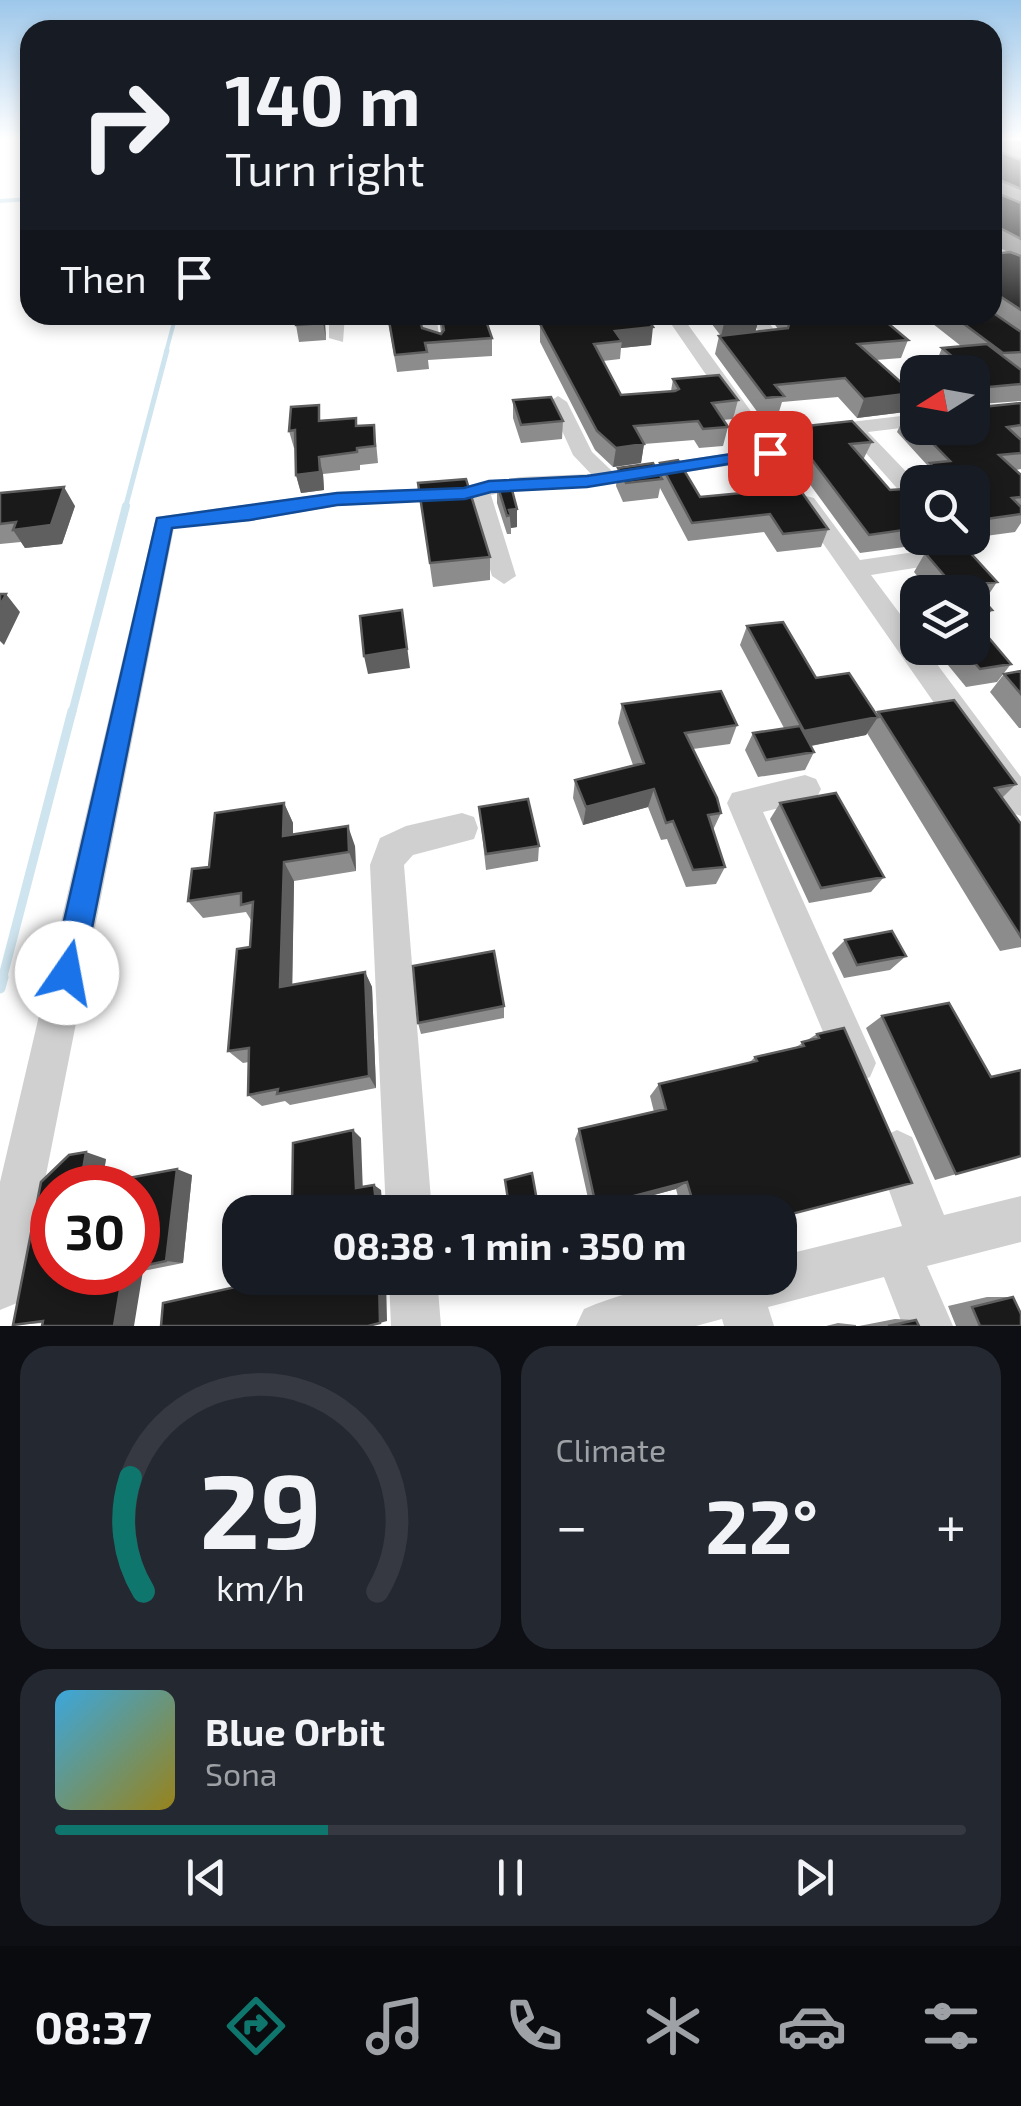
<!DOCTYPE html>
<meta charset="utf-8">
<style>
body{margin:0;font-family:"Exo 2",sans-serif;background:#242831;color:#f1f3f6;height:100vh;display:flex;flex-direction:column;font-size:38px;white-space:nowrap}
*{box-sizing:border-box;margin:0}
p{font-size:32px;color:#9ea1a6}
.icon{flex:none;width:55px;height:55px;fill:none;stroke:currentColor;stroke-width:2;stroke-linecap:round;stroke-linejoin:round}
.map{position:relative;height:1326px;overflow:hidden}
.details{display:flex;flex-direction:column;gap:20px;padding:20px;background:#0d0f14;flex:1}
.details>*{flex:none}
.top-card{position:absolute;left:20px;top:20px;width:982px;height:305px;border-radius:30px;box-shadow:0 5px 15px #0003;background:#171b24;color:#f1f3f6;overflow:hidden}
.needle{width:65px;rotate:259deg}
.fabs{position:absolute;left:900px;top:355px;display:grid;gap:20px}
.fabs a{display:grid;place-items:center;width:90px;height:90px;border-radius:20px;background:#171b24;box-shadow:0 5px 15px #0003;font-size:50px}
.speed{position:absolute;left:30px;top:1165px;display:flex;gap:20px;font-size:50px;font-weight:700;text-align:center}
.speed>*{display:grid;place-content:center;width:130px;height:130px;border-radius:50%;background:#171b24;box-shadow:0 5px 15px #0003;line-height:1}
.speed .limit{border:15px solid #d22;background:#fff;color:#111}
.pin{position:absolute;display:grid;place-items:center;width:85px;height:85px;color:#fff;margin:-42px;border-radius:20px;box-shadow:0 5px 15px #0006}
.me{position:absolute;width:110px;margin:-55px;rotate:12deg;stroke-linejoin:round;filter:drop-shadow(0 0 8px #0008)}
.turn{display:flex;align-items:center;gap:35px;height:210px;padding:0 40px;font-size:45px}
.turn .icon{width:130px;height:130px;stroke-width:2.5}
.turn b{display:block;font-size:70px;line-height:85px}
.then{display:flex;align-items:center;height:95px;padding:0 40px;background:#0003;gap:20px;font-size:38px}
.big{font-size:75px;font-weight:700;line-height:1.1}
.details .card{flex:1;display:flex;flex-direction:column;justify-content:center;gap:15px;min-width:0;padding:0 35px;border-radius:30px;background:#242831}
.details .dial{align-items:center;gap:0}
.dial svg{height:260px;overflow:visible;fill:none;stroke:#363941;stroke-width:7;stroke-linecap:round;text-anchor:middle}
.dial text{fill:#f1f3f6;stroke:none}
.song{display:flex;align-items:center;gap:30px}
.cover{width:120px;height:120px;border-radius:15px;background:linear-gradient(135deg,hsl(200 70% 55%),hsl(50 70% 35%))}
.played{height:10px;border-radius:5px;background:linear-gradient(90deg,#0f766e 30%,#363941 30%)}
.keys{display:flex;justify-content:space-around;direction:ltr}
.heat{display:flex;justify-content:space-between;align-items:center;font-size:55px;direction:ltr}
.details .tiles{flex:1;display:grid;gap:20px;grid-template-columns:1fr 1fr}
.card:last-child{grid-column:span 2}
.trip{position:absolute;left:222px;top:1195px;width:575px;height:100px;border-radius:30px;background:#171b24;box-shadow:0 5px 15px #0003;font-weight:700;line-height:100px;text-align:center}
.menu{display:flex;height:160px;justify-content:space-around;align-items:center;background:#090b0e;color:#9ea1a6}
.menu .icon{width:70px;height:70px}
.menu .current{color:#0f766e}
.menu b{font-size:45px;color:#f1f3f6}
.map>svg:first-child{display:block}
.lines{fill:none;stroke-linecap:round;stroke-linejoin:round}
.stream-far4{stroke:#cee4ee;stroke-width:4}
.stream-far3{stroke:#cee4ee;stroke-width:5}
.stream-far2{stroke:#cee4ee;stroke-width:8}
.stream-far1{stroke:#cee4ee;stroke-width:9}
.stream{stroke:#cee4ee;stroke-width:11}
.street{fill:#d0d0d0;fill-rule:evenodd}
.wall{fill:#8c8c8c;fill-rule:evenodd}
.shaded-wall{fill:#5f5f5f}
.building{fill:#1a1a1a;stroke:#5f5f5f;stroke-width:2.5}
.route{fill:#1a73e8;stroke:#114b97;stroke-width:2.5}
</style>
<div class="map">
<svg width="1021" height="1326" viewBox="0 0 1021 1326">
<rect width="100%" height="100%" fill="#fff"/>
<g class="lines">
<path class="stream-far4" d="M0 201 30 199
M166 352 176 315"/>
<path class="stream-far3" d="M125 509 167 350"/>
<path class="stream-far2" d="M72 713 126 506"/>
<path class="stream-far1" d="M2 980 72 711"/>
<path class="stream" d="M0 988 3 977"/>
<path class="street" d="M1021 246V254L992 256V248Z
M329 315H345L343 342 329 338Z
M420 315H436L441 348 427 344Z
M665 315H681L766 432 918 414V426L868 432 918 484V505L910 503 849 434 774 443 788 464 778 470 771 468 765 460 587 487 520 489 491 495 516 576 504 584 492 576 470 499 337 506 250 521 174 528 24 1286 17 1303 0 1310V1182L156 517 337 492 465 487 520 477 591 474 573 455 549 402 558 396 567 402 592 452 612 471 757 449Z
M747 315H763L782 340 780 344H768Z
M806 496 814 498 860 560 956 546 964 548 968 554 964 560 871 575 918 638V648H925L1021 777V816L1010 812 795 503Z
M805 775 816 779 821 789 816 799 763 812 876 1063 870 1077 856 1083 842 1077 727 803 732 793Z
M462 813 474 817 478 828 474 839 413 855 404 865 432 1212H386L370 865 380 838 406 826Z
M897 1130 912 1137 944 1215 1021 1196V1242L927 1266 953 1326H903L884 1277 768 1307 774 1326H724L722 1319 696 1326H576L584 1309C650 1281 709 1278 780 1278V1256L902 1226 875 1152 882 1137Z
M389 1278H437L441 1326H391Z"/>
</g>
<path class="wall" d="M992 138H1021V401L980 404 972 398V372H943L935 365 942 348 961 346 928 320 889 324 908 340 901 358 876 360 905 412 857 418 838 397 782 402 778 415 761 417 715 354 719 336H721L705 315H760L755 332 778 329 768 315H992V254L1008 252 992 244Z
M296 315H324L326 340 299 342 296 325Z
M387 315H419L422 328 441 334 439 315H484L492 338V356L428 360 429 369 397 372Z
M544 315H645L651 345 621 348 620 359 603 361 621 395 671 391 673 379 738 400 733 419 723 420 728 427 723 446 699 448 694 440 644 444 641 463 613 467 595 450 540 342V324H547Z
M513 400 563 421 562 439 521 443 513 418Z
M1021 403V469L1016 470 1021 475V523L1015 532 860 553 782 446 788 428 872 442 863 460 890 490 918 488V538H972V482H922L921 481 928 466 897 432 905 415Z
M356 418 357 426 376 442 378 463 360 465V470L323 474 324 490 301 493 296 475V448H294L289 431 323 420Z
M660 463 700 497 738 493 730 480 735 463 828 529 821 547 777 552 764 532 688 541 660 488 658 498 623 502 616 486 618 468 658 472Z
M418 483 490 557V580L433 587Z
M497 484 517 527 511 528V534H507L497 503Z
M0 493 75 506 62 544 25 548 21 542 0 544Z
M925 553 997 582 985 600 992 610 980 627 1011 664 997 682 966 687 934 648H972V592L930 591 914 572Z
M916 593H918V627L905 612Z
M747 626 816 678 876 715 878 712 1016 784 1002 798 1021 824V947L1000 951 867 733 866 735 811 746 814 752 805 770 758 777 745 750 753 733 784 728 740 645Z
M1021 671V728H1019L990 692 1004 674Z
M622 704 737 725 730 744 693 749 721 813 713 830 725 867 716 884 686 887 667 839 661 840 648 807 583 825 573 798 575 780 633 765 618 723Z
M284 803 293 823V834L355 846 356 871 294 881 292 985 365 972 372 987 376 1088 290 1105 285 1101 262 1106 248 1095 249 1062 243 1063 228 1051 250 947 251 920 246 912 203 918 188 901 209 867Z
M780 803 884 877 871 892 809 903 770 819Z
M479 807 539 846 538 861 486 870Z
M845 940 906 956 890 970 844 978 832 953Z
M504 1006V1018L421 1034 418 1023Z
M882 1016 1021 1156 935 1180 866 1028Z
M844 1028 780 1212H682L676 1189 591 1212 575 1139 579 1129 654 1112 650 1096 659 1084 749 1063 755 1057 796 1047 817 1034Z
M106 1159 102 1183 192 1175 183 1263 143 1271 43 1323 13 1325ZM138 1188V1272H52Z
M987 1297H1013L1021 1326H956L948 1306Z
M895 1319 916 1320 919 1326H859Z
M838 1323 856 1325V1326H826Z"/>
<path class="shaded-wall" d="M322 315H324L325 320 326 340Z
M760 315 755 333 721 336 725 319Z
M653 327 651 345 621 348 622 341 615 331Z
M913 393 905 412 857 418 864 399Z
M644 444 641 463 613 467 616 448Z
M319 457 323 474 324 490 301 493 296 475Z
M64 487 75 506 62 544 25 548 13 530Z
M517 509V527L511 528 509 510Z
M6 594 20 612 4 645 0 641V606Z
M402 610 410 668 368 674 364 656Z
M878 717 866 735 794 749 804 731Z
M654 789 648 807 583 825 586 807Z
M284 803 293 823V855L283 836Z
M348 826 355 846 356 871 349 852Z
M284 862 294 881 292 1002 280 987Z
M365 972 372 987 376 1088 369 1076Z
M353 1130 361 1138 363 1194 356 1188Z
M86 1152 106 1159 101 1188 80 1187Z
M177 1169 192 1175 183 1263 166 1261Z
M687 1182 676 1189 591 1212 596 1206Z
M374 1185 381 1190 383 1212 377 1211Z
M138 1271H143L134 1326H114L123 1272H138Z
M379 1278H386L387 1321 380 1323Z"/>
<path class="building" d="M992 138H997L994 140 996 150 1021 160V189L995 178 997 193 1021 203V239L992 224Z
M1003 138H1021V145Z
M1010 252 1021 256V310L998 295H992V254Z
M992 312 1021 332V352L1003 353 952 315H992Z
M296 315H322L323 323 296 325Z
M388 315H419L422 328 441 334 444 330 441 315H484L492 338 425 343 427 352 395 355Z
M553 315H645L653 327 615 331 622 341 594 344 621 395 675 391 679 389 673 379 719 375 738 400 712 403 728 427 703 429 698 421 634 426 644 444 616 448 597 431 540 324 557 323Z
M722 315H760L725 319Z
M786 315H878L908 340 858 344 913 393 864 399 845 378 775 385 784 396 766 398 719 336 788 328 790 320Z
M987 344 1021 370V384L989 387 942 348Z
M551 397 563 421 521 425 513 400Z
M1021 403V425L1007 427 1021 440V453L999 455 1021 475V497L1012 498 1021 507V514L972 521V482H945L930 463 950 461 905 415 918 413V428H972V408Z
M319 405V421L356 418V426L374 425 375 446 357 448V452L319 457 320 472 296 475 295 430 289 431 291 407Z
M852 421 872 442 850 444 890 490 918 488V528L869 535 788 428Z
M778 459 828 529 783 534 770 514 692 523 660 463 678 460 700 497 753 492 735 463Z
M653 463 662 479 626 483 618 468Z
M466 479 490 557 430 563 418 483Z
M497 484 511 486 517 509 509 510 511 515 507 516Z
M64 487 51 525 13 530 16 522 0 524V493Z
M965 547 997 582 970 585 992 610 972 612V592H921L955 588 925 553Z
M0 594H6L0 606Z
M402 610 407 649 364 656 360 616Z
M972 618 1011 664 980 669 962 648H972Z
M783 622 816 678 849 673 878 717 804 731 747 626Z
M1021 671V694L1004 674Z
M721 691 737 725 685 733 717 798 721 813 708 815 725 867 693 870 673 821 666 823 654 789 586 807 575 780 644 763 622 704Z
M954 700 1016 784 995 788 1021 824V937L878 712Z
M800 726 814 752 766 760 753 733Z
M836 793 884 877 821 888 780 803Z
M528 799 539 846 486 854 479 807Z
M284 803 283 836 348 826 349 852 284 862 280 987 365 972 369 1076 277 1094 278 1089 248 1095 249 1048 228 1051 237 949 250 947 253 902 241 905V893L188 901 192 869 209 867 215 813Z
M892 931 906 956 857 965 845 940Z
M494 951 504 1006 418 1023 413 966Z
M949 1003 991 1077 1021 1070V1156L956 1174 882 1016Z
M844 1028 912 1183 780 1217V1212H696L687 1182 596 1206 579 1129 666 1109 659 1084 757 1061 755 1057 804 1046 802 1042 819 1038 817 1034Z
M353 1130 356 1188 374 1185 377 1211 396 1212H273V1209L292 1205 293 1143Z
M86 1152 80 1187 177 1169 166 1261 138 1267V1188H52V1272H123L114 1326H42L43 1321 13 1325 41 1182 69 1155Z
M532 1173 539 1212H510L505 1180Z
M272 1278H379L380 1323 368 1326H161L163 1303 272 1279Z
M519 1278H540L520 1283Z
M1013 1297 1021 1314V1326H980L972 1307Z
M916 1320 919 1326H888Z"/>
<linearGradient id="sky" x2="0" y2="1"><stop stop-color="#9dc7ea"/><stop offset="0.43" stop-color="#fff"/><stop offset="1" stop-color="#fff" stop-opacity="0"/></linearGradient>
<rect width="1021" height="324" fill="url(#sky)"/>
<path class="route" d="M770 448 779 453 777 456 587 487 491 492 465 499 337 505 250 520 172 528 83 973 78 984 67 988 56 984 52 973 157 518 337 493 464 488 489 481 587 476Z"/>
</svg>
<div class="fabs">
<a><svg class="needle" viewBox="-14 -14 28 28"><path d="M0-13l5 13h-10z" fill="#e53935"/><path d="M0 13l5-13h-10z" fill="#9ea1a6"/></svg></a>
<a><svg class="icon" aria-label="search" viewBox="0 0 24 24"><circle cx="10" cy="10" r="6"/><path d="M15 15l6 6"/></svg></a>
<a><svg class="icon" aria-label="layers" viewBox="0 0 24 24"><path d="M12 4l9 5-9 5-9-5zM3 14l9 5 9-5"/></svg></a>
</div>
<div class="speed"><div class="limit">30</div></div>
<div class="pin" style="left:770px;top:453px;background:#d93025"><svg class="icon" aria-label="arrive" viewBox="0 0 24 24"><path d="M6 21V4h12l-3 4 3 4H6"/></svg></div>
<svg class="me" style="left:67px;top:973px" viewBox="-20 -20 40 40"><circle r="19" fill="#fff"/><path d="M0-13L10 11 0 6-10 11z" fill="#1a73e8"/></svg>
<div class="trip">08:38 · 1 min · 350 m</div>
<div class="top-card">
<div class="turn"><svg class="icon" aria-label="right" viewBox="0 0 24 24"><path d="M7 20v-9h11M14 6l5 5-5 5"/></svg><div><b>140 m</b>Turn right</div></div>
<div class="then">Then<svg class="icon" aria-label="arrive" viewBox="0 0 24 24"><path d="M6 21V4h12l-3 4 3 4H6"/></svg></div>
</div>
</div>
<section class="details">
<div class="tiles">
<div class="card dial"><svg viewBox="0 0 100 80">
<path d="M14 69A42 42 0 1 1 86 69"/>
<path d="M14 69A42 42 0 0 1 10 34" stroke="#0f766e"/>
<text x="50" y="56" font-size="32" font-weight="700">29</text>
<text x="50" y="72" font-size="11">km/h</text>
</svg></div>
<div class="card"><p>Climate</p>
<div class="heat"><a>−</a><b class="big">22°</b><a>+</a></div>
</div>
<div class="card">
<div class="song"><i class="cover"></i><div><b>Blue Orbit</b><p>Sona</p></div></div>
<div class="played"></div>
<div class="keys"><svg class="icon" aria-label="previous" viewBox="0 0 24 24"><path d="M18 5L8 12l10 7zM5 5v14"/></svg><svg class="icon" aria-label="pause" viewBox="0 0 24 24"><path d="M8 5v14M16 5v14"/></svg><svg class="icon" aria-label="next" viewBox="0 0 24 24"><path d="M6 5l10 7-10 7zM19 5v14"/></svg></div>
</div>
</div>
</section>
<nav class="menu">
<b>08:37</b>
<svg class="icon current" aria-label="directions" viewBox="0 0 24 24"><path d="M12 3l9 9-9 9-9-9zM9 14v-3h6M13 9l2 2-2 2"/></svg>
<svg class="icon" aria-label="music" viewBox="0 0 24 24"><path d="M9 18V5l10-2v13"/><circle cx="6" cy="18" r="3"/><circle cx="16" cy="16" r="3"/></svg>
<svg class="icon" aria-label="phone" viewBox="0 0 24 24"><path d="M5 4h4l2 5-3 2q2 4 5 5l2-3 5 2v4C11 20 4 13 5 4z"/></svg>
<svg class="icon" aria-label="climate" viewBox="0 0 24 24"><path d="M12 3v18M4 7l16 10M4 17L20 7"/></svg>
<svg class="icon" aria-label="car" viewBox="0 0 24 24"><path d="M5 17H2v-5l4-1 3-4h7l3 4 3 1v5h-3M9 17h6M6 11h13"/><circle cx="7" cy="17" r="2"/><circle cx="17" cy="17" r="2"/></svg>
<svg class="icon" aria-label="filters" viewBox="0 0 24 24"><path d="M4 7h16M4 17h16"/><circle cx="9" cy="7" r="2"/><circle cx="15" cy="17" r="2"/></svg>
</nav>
